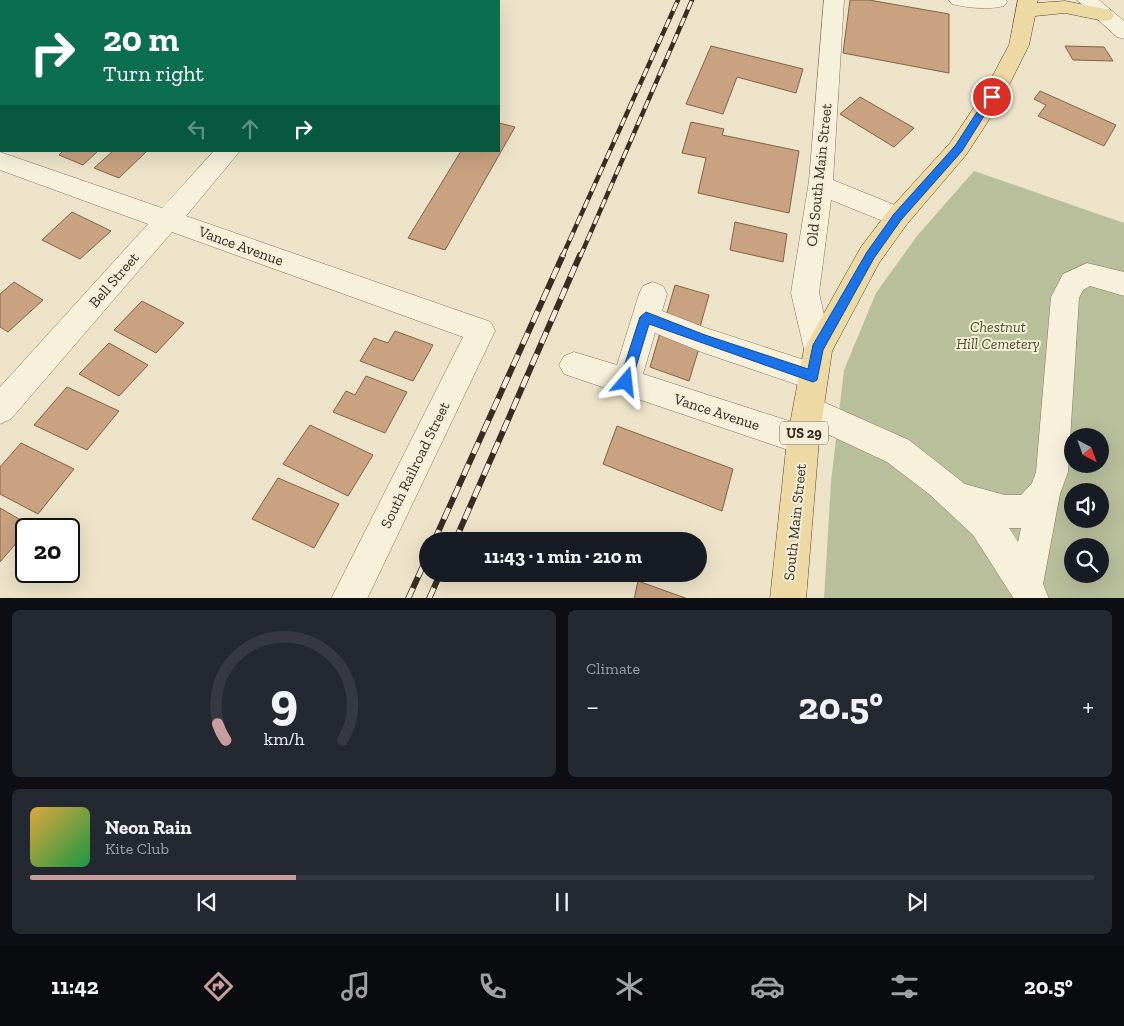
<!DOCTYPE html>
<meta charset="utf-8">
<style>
body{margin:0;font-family:"Zilla Slab",serif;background:#242831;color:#f1f3f6;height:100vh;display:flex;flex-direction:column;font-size:19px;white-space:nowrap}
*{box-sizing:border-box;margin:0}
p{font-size:16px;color:#9ea1a6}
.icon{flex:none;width:28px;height:28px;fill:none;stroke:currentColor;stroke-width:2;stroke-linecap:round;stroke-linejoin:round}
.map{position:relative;height:598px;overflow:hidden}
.panel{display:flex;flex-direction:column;gap:12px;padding:12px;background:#0d0f14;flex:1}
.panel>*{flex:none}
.hud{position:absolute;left:0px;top:0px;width:500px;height:152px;box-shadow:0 5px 20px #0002;background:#0b6e4f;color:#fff;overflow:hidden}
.needle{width:32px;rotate:139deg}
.tools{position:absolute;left:1064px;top:428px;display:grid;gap:10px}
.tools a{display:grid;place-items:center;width:45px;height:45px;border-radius:50%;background:#171b24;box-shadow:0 5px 20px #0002;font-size:25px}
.speed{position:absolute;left:15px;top:518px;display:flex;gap:10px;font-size:25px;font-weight:700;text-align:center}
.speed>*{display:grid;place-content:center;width:65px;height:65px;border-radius:50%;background:#171b24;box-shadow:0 5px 20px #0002;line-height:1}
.speed .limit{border:2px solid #111;border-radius:8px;background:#fff;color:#111}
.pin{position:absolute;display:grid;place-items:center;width:42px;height:42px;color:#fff;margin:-21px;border:2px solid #fff;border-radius:50%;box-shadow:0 1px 5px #0007}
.me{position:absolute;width:55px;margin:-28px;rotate:17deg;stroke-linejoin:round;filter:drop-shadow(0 0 4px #0008)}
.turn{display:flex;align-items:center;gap:18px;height:105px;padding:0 20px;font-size:22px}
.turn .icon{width:65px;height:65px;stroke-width:2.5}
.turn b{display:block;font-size:35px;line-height:42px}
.lanes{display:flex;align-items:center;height:48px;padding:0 20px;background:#0003;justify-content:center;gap:25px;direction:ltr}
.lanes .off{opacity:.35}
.big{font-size:38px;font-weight:700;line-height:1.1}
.panel .widget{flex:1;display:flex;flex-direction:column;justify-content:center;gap:8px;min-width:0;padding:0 18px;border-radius:8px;background:#242831}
.panel .dial{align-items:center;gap:0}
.dial svg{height:130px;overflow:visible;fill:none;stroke:#363941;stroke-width:7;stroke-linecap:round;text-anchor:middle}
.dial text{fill:#f1f3f6;stroke:none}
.song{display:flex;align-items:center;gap:15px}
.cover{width:60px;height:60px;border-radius:8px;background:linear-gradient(135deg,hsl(40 70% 55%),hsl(140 70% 35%))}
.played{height:5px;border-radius:2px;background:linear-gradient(90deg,#c69e9e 25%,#363941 25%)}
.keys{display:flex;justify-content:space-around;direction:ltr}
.heat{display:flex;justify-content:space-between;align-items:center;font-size:28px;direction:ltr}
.panel .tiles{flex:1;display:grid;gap:12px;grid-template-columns:1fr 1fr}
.widget:last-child{grid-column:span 2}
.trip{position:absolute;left:419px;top:532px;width:288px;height:50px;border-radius:25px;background:#171b24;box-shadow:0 5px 20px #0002;font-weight:700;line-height:50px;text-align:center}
.dock{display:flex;height:80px;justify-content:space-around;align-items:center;background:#090b0e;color:#9ea1a6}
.dock .icon{width:35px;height:35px}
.dock .current{color:#c69e9e}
.dock b{font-size:22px;color:#f1f3f6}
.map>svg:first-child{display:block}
.cemetery{fill:#b9bf9b;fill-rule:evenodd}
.building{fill:#c8a281;stroke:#856245}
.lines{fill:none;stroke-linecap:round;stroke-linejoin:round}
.minor-casing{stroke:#87765e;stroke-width:1}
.major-casing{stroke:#554432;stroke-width:1}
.minor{fill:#f7f0db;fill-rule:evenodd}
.major{fill:#ecd9a3;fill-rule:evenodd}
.rail-far1-casing{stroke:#382d21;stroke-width:4.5}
.rail-casing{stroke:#382d21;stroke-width:6}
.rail-far1{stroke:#f4edd7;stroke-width:3;stroke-dasharray:9;stroke-linecap:butt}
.rail{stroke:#f4edd7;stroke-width:4.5;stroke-dasharray:12;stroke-linecap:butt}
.route{fill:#1a73e8;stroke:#114b97}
.labels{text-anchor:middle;stroke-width:4;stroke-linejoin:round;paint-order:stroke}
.shield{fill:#f4edd7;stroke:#706758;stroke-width:1}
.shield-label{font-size:14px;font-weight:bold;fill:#382d21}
.street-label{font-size:15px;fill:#382d21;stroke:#f4edd7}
.park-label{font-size:15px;font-style:italic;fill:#475329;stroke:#f4edd7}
</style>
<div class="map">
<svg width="1124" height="599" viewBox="0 0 1124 599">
<rect width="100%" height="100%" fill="#ece3c8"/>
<path class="cemetery" d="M974 171 1124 223V598L824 599 831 482 844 370 876 293 917 236ZM1072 436H1100V464H1072ZM1072 491H1100V519H1072ZM1072 546H1100V574H1072Z"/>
<path class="building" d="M850 0H869L949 14V73L843 53Z
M711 46 803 69 796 93 737 77 723 114 686 104Z
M1065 46 1104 47 1113 61 1073 60Z
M1040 91 1116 125 1104 146 1038 116 1046 105 1034 99Z
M860 97 914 128 894 147 840 114Z
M691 122 724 129 722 135 799 151 789 213 698 193 706 158 682 153Z
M499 123 515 127 445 250 408 238 461 151H499Z
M63 151H98L83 165 59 155Z
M113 151H147L119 178 94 168Z
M72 212 111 231 80 259 42 240Z
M735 222 787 234 783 262 730 250Z
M14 282 43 300 8 332 0 327V294Z
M675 285 709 295 698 334 664 323Z
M142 301 184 323 156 353 114 330Z
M395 331 433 345 413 381 360 361 374 338 388 343Z
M660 333 700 345 689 381 650 367Z
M109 343 148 365 119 396 79 374Z
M366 376 407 392 385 433 333 412 346 391 355 395Z
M67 387 119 411 87 450 34 425Z
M310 425 373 455 348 496 283 464Z
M617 426 733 469 722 511 603 464Z
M21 443 74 469 38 514 0 494V467Z
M278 478 339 504 314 548 252 519Z
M0 508 31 526 0 562Z
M638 581 688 599H634Z"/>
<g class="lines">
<g class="minor-casing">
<path id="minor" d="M1 0H21L1 3Z
M824 0H844L833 180 907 210 911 217 907 224 898 227 831 200 819 293 832 349 828 358 818 362 808 358 804 349 791 293 809 181Z
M949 0H1006L1007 2 1004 6C989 10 967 8 952 4Z
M1077 0H1099L1124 21V39L1117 37Z
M214 151H240L186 216 491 322 495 331 367 599H331L463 337 172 232 11 419 0 424V387L148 224 0 170V152L162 208Z
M1087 263 1124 272V296L1090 286 1083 290 1079 298 1068 472 1060 494 1043 584 1049 599H1014L973 535 929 494 887 462 797 420 793 410 797 400 808 395 909 440 965 484 1005 495H1021L1032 483 1036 472 1051 297 1063 274ZM1009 528H1021L1018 542Z
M653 282 663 286 667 294 662 311 706 328 823 366 828 376 823 386 813 390 704 353 655 333 643 374 814 429 819 440 814 451 803 455 564 374 559 365 564 356 574 352 617 365 639 294 643 286Z"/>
</g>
<g class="major-casing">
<path id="major" d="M1018 0H1038L1037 3 1065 1 1111 10 1114 15 1111 20 1104 21 1065 13 1035 16 1029 45 1000 103 966 155 907 224 879 263 832 351 819 440 806 599H770L787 440 804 349 861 247 889 210 950 143 983 94 1009 45Z"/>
</g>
<use href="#minor" class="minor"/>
<use href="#major" class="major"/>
<g class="rail-far1-casing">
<path id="rail-far1" d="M562 257 678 0
M580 257 692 0"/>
</g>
<g class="rail-casing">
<path id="rail" d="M434 541 563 255
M455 541 580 255
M408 599 428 555
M429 599 440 574"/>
</g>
<use href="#rail-far1" class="rail-far1"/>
<use href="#rail" class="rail"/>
</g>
<path class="route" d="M992 94 996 97 962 151 901 220 874 258 823 350 817 380 813 382 649 324 630 387H621L619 382 640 317 646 312 705 335 808 369 813 345 867 252 894 214 955 146 988 95Z"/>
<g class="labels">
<rect class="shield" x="780" y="421.5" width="48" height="23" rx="4"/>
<g class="shield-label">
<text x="804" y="438">US 29</text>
</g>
<g class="street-label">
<text transform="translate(819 175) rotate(-84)" y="5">Old South Main Street</text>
<text transform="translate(241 246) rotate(20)" y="5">Vance Avenue</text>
<text transform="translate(114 280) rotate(-49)" y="5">Bell Street</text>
<text transform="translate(717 412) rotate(18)" y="5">Vance Avenue</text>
<text transform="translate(415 465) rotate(-64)" y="5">South Railroad Street</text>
<text transform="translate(795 522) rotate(-84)" y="5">South Main Street</text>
</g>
<g class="park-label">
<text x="998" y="332">Chestnut<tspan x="998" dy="17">Hill Cemetery</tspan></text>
</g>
</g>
</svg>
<div class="tools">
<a><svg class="needle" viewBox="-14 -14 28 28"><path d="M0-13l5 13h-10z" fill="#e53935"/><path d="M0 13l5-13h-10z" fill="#9ea1a6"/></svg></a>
<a><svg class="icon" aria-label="sound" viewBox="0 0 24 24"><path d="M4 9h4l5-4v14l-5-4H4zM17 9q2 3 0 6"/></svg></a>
<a><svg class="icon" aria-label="search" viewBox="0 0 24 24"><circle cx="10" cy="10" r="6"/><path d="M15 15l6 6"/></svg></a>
</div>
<div class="speed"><div class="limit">20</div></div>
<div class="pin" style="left:992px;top:97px;background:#d93025"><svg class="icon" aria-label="arrive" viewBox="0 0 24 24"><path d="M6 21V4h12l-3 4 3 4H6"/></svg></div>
<svg class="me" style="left:626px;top:382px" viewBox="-20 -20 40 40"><path d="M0-17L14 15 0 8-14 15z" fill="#1a73e8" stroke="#fff" stroke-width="4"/></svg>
<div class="trip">11:43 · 1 min · 210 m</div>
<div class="hud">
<div class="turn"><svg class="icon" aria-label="right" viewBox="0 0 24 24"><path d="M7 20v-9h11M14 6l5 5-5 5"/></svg><div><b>20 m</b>Turn right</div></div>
<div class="lanes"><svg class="icon off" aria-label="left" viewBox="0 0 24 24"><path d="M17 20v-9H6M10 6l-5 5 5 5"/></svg><svg class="icon off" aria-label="ahead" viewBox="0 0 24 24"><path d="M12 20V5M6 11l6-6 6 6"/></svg><svg class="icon" aria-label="right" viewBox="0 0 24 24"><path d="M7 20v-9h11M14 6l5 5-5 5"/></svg></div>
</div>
</div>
<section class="panel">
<div class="tiles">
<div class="widget dial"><svg viewBox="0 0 100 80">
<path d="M14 69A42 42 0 1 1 86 69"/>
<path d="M14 69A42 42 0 0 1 9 59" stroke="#c69e9e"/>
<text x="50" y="56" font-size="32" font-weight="700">9</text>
<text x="50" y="72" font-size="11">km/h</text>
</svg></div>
<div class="widget"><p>Climate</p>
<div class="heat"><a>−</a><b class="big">20.5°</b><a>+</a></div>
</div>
<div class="widget">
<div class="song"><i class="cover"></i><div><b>Neon Rain</b><p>Kite Club</p></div></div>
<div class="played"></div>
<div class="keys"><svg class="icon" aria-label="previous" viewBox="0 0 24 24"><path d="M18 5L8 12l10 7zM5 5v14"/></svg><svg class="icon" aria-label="pause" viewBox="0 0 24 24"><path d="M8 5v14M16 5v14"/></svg><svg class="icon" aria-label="next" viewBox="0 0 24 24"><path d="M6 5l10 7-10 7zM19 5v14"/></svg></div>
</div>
</div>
</section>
<nav class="dock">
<b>11:42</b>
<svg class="icon current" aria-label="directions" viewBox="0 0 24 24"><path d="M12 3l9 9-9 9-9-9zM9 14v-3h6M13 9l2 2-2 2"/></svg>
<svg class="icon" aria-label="music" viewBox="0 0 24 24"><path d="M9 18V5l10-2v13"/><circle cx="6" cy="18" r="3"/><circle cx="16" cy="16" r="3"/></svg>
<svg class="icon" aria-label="phone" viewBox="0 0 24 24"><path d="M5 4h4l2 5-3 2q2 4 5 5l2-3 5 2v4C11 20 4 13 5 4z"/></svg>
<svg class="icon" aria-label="climate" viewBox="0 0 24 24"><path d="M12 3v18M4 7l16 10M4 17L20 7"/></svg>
<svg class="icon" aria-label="car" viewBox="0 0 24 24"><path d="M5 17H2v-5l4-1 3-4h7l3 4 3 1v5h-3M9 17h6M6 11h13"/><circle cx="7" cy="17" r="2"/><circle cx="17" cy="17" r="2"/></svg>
<svg class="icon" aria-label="filters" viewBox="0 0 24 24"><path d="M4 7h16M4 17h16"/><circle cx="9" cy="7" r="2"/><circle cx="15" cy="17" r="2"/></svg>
<b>20.5°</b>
</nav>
